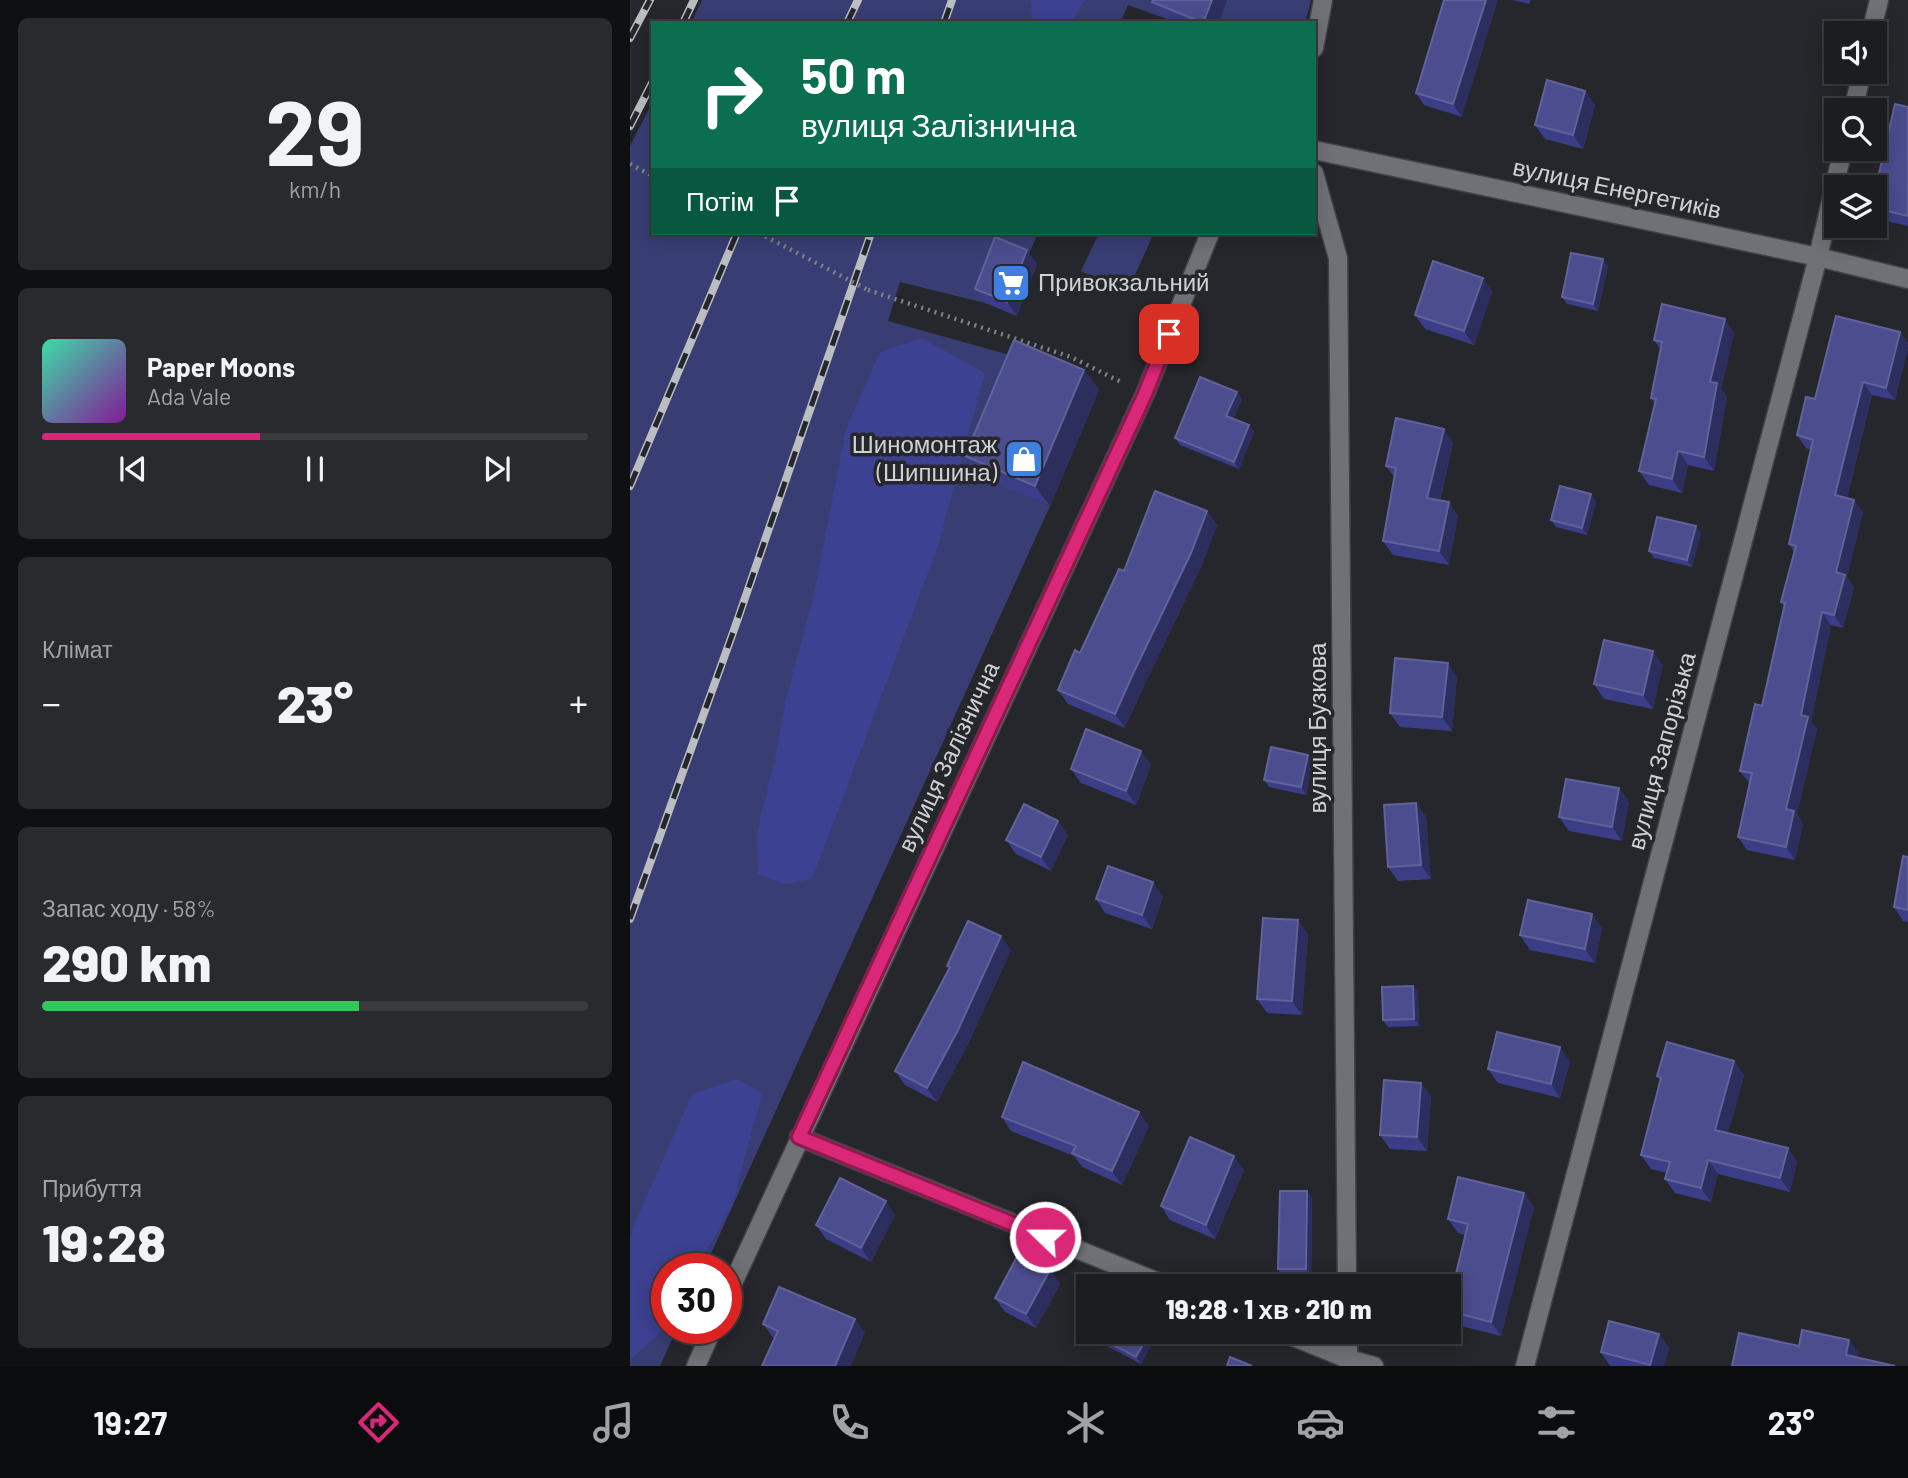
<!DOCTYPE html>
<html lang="uk">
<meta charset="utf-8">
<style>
body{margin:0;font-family:Barlow,sans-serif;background:#292a2e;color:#f1f3f6;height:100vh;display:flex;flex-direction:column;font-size:26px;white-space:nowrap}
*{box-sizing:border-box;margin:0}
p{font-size:23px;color:#a0a2a5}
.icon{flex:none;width:38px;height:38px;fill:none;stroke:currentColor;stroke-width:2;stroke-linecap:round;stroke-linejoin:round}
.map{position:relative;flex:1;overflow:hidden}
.details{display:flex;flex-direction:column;gap:18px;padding:18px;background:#0f1012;width:630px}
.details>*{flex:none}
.hud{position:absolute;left:21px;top:21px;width:665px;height:214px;border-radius:0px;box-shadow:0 4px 18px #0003,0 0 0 2px #3a3b3f;background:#0b6e4f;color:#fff;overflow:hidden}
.buttons{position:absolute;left:1194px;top:21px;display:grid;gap:14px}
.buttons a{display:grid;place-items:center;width:63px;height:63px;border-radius:0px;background:#1c1d21;box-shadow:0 4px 18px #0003,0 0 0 2px #3a3b3f;font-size:35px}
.speed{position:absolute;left:21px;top:1253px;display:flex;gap:14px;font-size:35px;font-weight:700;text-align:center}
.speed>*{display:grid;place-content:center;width:91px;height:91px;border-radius:50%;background:#1c1d21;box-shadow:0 4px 18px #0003,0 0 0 2px #3a3b3f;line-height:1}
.speed .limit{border:10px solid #d22;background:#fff;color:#111}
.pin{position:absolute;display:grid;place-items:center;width:60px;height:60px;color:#fff;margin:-30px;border-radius:14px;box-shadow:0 4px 10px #0006}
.me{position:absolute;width:77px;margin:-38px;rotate:292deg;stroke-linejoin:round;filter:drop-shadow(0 0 5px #0008)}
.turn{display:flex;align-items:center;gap:24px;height:147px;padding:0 35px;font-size:32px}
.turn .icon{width:91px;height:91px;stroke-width:2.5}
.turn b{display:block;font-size:49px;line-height:60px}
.then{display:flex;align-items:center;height:66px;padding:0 35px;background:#0003;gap:14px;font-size:26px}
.big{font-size:52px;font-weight:800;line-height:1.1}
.details .card{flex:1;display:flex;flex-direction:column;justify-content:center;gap:10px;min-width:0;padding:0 24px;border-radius:10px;background:#292a2e}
.details .dial{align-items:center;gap:0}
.dial b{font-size:91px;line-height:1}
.song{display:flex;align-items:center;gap:21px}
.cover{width:84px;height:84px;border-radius:10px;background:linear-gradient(135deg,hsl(160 70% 55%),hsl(290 70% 35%))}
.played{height:7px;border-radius:4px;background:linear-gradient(90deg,#db2777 40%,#3a3b3f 40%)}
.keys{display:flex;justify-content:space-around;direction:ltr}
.heat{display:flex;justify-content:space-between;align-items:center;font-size:38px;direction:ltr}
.charge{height:10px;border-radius:5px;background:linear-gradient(90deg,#34c759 58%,#3a3b3f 0)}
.trip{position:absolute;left:446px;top:1274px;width:385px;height:70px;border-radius:0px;background:#1c1d21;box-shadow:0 4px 18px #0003,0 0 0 2px #3a3b3f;font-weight:800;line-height:70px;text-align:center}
.dock{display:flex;height:112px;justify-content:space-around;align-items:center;background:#0b0c0d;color:#a0a2a5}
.dock .icon{width:49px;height:49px}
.dock .selected{color:#db2777}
.dock b{font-size:32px;color:#f1f3f6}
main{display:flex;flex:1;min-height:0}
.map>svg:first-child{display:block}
.green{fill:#383e74}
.forest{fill:#3d4191}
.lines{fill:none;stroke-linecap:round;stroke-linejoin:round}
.minor-casing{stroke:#414246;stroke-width:21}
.path{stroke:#828387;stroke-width:4.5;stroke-dasharray:2 5;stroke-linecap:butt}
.minor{stroke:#6f7176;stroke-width:18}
.rail-casing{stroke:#bcbdc0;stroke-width:8}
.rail{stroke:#26272c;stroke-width:5;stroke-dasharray:16;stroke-linecap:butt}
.path-bridge{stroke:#828387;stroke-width:4.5;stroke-dasharray:2 5;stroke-linecap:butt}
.wall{fill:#3b3d86}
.shaded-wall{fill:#2c2e5e}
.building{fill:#4b4d8e;stroke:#606299;stroke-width:2}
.route-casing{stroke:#8e194d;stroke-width:18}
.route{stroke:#db2777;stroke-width:12}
.labels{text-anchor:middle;stroke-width:7;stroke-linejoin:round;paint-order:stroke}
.street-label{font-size:24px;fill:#d0d1d4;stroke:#26272c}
.poi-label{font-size:24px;fill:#d0d1d4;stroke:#26272c;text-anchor:start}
</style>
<main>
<section class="details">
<div class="card dial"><b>29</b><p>km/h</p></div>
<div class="card">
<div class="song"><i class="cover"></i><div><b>Paper Moons</b><p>Ada Vale</p></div></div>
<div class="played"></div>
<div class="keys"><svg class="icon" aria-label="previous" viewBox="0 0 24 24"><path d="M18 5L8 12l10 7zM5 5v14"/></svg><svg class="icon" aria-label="pause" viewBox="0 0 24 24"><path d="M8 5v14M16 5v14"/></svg><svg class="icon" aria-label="next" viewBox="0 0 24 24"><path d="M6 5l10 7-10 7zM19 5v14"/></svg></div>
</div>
<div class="card"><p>Клімат</p>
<div class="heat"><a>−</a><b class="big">23°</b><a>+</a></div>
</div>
<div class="card"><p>Запас ходу · 58%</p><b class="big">290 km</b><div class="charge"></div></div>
<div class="card"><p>Прибуття</p><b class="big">19:28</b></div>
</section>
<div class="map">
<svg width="1278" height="1366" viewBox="0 0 1278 1366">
<rect width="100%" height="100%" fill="#26272c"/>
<path class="green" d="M72 0H681L675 23H548L498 5 490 23H61Z
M23 101V233H408L396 260 355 303 270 282 258 321 398 360 349 476 420 506 74 1269H37V1328H47L30 1366H0V146Z
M469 233H524L497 292 451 271Z"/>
<path class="forest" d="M401 0H455L440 23H402Z
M292 338 355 373 307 549 182 879 154 884 128 874 127 832 146 755 156 699 183 599 216 429 250 352Z
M107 1079 132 1093 102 1206 66 1269H37V1319L27 1336 0 1360V1240L4 1225 62 1094Z"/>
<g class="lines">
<g class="minor-casing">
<path id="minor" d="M1241 33 1249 0
M684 48 693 0
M1223 110 1232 72
M684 150 1188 257 1278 279
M684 173 708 258 717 1286
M169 1137 538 1286
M96 1298 515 394 580 233
M651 1332 718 1359 744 1366
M718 1332V1366
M66 1366 83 1328
M895 1366 1188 257 1213 149"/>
</g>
<path class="path" d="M0 164 23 176
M238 290 441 357 493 383"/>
<use href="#minor" class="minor"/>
<g class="rail-casing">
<path id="rail" d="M53 23 64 0
M217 23 228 0
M314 23 322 0
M0 38 20 0
M0 126 23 81
M0 486 107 233
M0 919 105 627 241 233"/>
</g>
<use href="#rail" class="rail"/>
<path class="path-bridge" d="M129 233 238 290"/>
</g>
<path class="wall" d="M597 0 589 23H548L532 16 522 2Z
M814 0 832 117 794 105 786 93Z
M882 0H901L899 4Z
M955 91 965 105 953 149 915 139 905 125Z
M1278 107V226L1250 220 1244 212V195Z
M407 264 387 316 355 303 345 289Z
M978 266 968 311 937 304 932 297Z
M853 278 862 292 844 345 795 329 785 315Z
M1270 332 1278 343V348L1265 400 1242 395 1217 498 1233 512 1217 577 1224 587 1213 628 1201 625 1181 722 1187 729 1167 814 1173 824 1165 860 1117 850 1108 837 1120 784 1110 771 1132 706 1154 606 1151 602 1164 552 1159 544 1181 450 1176 448 1167 435 1185 399Z
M1104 333 1091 389 1097 397 1084 471 1058 465 1052 493 1019 485 1009 471 1025 404 1021 398 1031 350 1024 340Z
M454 370 469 390 420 506 349 477 335 456Z
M607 392 612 399 603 419 619 425 624 432 609 469 550 445 545 438Z
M814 429 823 443 810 501 828 516 819 565 763 555 753 541 765 478 756 466Z
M961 494 966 502 957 535 926 527 921 520Z
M577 511 587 525 571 567 512 690 495 728 438 704 428 690 450 653 494 571Z
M1071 533 1062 567 1024 558 1019 551Z
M1033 665 1023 709 974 699 964 684Z
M827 677 822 731 770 727 760 713Z
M511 751 521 765 506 805 451 783 441 769Z
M678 755 683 762 676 795 639 787 634 780Z
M989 788 999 802 992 841 939 831 929 817Z
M786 803 796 817 801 879 768 881 758 867Z
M438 835 421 871 386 854 376 840Z
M1278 857V922L1273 921 1264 907Z
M533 896 522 929 475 913 466 899Z
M972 928 965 963 900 950 890 935Z
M678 934 672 1015 637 1013 627 999Z
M381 950 338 1044 307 1102 275 1085 265 1071 319 969 317 966Z
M783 986 788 993 789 1026 758 1027 753 1020Z
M940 1061 930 1098 868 1083 858 1069Z
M1104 1061 1114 1075 1098 1133 1158 1148 1167 1162 1160 1192 1088 1174 1081 1202 1045 1193 1035 1179 1037 1173 1021 1169 1011 1155 1030 1080 1027 1076Z
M791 1083 801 1097 797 1151 760 1149 750 1135Z
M509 1112 519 1126 492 1185 452 1167 444 1156 381 1131 372 1117Z
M614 1170 585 1239 540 1220 531 1206Z
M677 1191 682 1198 681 1277 653 1276 648 1269Z
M894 1193 904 1207 871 1336 827 1325 819 1314V1303L835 1235 828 1233 818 1219Z
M265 1215 241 1262 196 1239 186 1225Z
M420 1270 430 1284 406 1328 375 1312 365 1298Z
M225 1319 235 1333 144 1339 133 1324Z
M528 1332 511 1364 479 1347 474 1340Z
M1029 1334 1039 1348 1034 1366H980L971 1352Z"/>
<path class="shaded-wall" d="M582 0H597L589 23H573Z
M856 0H868L832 117 823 104Z
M955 91 965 105 953 149 943 135Z
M397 250 407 264 387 316 377 302Z
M973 259 978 266 968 311 963 304Z
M853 278 862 292 844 345 834 331Z
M1095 319 1104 333 1091 389 1097 397 1084 471 1074 457 1080 382Z
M1270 332 1278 343V348L1265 400 1256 388Z
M454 370 469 390 420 506 405 486Z
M1233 382 1242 395 1214 508 1205 495Z
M607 392 612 399 601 423 596 416Z
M619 425 624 432 609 469 604 462Z
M814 429 823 443 807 512 797 498Z
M1048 451 1058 465 1052 493 1042 479Z
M961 494 966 502 957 535 952 528Z
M1224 500 1233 512 1217 577 1224 587 1213 628 1204 615 1206 572Z
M819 502 828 516 819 565 809 551Z
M577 511 587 525 571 567 512 690 495 728 485 714 502 676Z
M1066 526 1071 533 1062 567 1057 560Z
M1192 612 1201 625 1181 722 1187 729 1167 814 1173 824 1165 860 1156 847V809L1171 715Z
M1023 651 1033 665 1023 709 1013 695Z
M818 663 827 677 822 731 812 717Z
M511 751 521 765 506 805 496 791Z
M678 755 683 762 676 795 671 787Z
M989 788 999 802 992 841 982 827Z
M786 803 796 817 801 879 791 865Z
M428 821 438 835 421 871 411 857Z
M523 882 533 896 522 929 512 915Z
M962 914 972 928 965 963 955 949Z
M668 920 678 934 672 1015 662 1001Z
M371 936 381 950 338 1044 307 1102 297 1088Z
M783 986 788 993 789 1026 784 1019Z
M930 1047 940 1061 930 1098 921 1084Z
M1104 1061 1114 1075 1095 1144 1085 1130Z
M791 1083 801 1097 797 1151 787 1137Z
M509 1112 519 1126 492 1185 482 1171Z
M1158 1148 1167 1162 1160 1192 1150 1178Z
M604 1156 614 1170 585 1239 576 1225Z
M1078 1160 1088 1174 1081 1202 1071 1188Z
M677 1191 682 1198 681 1277 676 1269Z
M894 1193 904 1207 871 1336 861 1322Z
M256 1201 265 1215 241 1262 231 1248Z
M420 1270 430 1284 406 1328 396 1314Z
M225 1319 235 1333 221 1366H205Z
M520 1332H528L511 1364 506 1357Z
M1029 1334 1039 1348 1034 1366H1021Z
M1219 1340 1229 1354 1226 1366 1216 1355Z"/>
<path class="building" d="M523 0H582L573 23 522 2Z
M814 0H856L823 104 786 93Z
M917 80 955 91 943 135 905 125Z
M1265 104 1278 107V216L1244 208V195Z
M365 237 397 250 377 302 345 289Z
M941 253 973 259 963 304 932 297Z
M803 261 853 278 834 331 785 315Z
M1032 304 1095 319 1080 382 1087 383 1074 457 1048 451 1042 479 1009 471 1026 399 1021 398 1032 342 1024 340Z
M1206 316 1270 332 1256 388 1233 382 1205 495 1224 500 1206 572 1215 575 1204 615 1192 612 1171 715 1178 717 1156 809 1164 811 1156 847 1108 837 1122 773 1110 771 1125 704 1132 706 1155 603 1151 602 1166 546 1159 544 1183 440 1167 435 1176 397 1185 399Z
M384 340 454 370 405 486 335 456Z
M570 377 607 392 596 416 619 425 604 462 545 438Z
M766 418 814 429 797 498 819 502 809 551 753 541 766 468 756 466Z
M930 486 961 494 952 528 921 520Z
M525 491 577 511 561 553 502 676 485 714 428 690 445 650 450 653 489 569 494 571Z
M1027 517 1066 526 1057 560 1019 551Z
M974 640 1023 651 1013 695 964 684Z
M765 658 818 663 812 717 760 713Z
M456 729 511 751 496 791 441 769Z
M641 747 678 755 671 787 634 780Z
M936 779 989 788 982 827 929 817Z
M786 803 791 865 758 867 754 805Z
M394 804 428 821 411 857 376 840Z
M1273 856 1278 857V910L1264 907Z
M478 866 523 882 512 915 466 899Z
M898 900 962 914 955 949 890 935Z
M633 918 668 920 662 1001 627 999Z
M338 921 371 936 328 1030 297 1088 265 1071 320 967 317 966Z
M783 986 784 1019 753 1020 752 987Z
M867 1032 930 1047 921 1084 858 1069Z
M1037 1042 1104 1061 1085 1130 1158 1148 1150 1178 1078 1160 1071 1188 1035 1179 1040 1162 1011 1155 1031 1078 1027 1076Z
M393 1062 509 1112 482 1171 442 1153 446 1146 372 1117Z
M754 1080 791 1083 787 1137 750 1135Z
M560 1137 604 1156 576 1225 531 1206Z
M828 1177 894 1193 861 1322 819 1311V1303L838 1224 818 1219Z
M210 1178 256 1201 231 1248 186 1225Z
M650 1191H677L676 1269H648Z
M389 1253 420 1270 396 1314 365 1298Z
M149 1287 225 1319 205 1366H132L148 1331 133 1324Z
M979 1321 1029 1334 1020 1365 971 1352Z
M1172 1330 1219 1340 1216 1355 1265 1366H1102L1109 1333 1169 1346Z
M479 1332H520L506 1357 474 1340Z
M600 1357 622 1366H597Z"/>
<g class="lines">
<g class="route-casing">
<path id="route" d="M415 1237 169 1137 515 394 539 334"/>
</g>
<use href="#route" class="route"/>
</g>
<defs>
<g id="supermarket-square" transform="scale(2.0125)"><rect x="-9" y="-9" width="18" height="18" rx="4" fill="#3f7fe0" stroke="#26272c"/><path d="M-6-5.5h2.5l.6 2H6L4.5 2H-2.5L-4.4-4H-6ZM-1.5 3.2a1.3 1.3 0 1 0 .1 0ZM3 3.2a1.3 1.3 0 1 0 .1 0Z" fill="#fff"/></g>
<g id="shop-square" transform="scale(2.0125)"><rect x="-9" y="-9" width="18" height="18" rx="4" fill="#3f7fe0" stroke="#26272c"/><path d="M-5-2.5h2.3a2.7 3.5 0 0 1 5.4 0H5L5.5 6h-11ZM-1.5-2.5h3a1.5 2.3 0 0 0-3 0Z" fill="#fff"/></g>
</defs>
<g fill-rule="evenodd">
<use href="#supermarket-square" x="381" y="283"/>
<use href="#shop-square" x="394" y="459"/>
</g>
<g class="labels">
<g class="street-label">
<text transform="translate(987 189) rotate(12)" y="8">вулиця Енергетиків</text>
<text transform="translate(688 728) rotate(-90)" y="8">вулиця Бузкова</text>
<text transform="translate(1032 751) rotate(-75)" y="8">вулиця Запорізька</text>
<text transform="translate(319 757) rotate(-65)" y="8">вулиця Залізнична</text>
</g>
<g class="poi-label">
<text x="408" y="291">Привокзальний</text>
<text x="367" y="453" text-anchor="end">Шиномонтаж<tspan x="367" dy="28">(Шипшина)</tspan></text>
</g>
</g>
</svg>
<div class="buttons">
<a><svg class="icon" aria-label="sound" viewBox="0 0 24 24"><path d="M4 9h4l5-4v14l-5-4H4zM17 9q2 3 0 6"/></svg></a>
<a><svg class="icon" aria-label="search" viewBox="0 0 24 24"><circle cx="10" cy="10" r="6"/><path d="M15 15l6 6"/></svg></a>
<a><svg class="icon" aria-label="layers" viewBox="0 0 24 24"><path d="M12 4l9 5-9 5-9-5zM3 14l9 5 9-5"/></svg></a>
</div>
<div class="speed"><div class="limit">30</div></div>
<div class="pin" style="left:539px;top:334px;background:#d93025"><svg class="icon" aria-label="arrive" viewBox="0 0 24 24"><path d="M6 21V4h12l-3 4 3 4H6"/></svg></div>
<svg class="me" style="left:415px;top:1237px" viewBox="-20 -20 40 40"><circle r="17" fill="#db2777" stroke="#fff" stroke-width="3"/><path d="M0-11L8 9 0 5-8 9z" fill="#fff"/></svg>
<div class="trip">19:28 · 1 хв · 210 m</div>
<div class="hud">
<div class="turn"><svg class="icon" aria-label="right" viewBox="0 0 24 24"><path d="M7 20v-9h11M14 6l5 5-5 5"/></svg><div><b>50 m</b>вулиця Залізнична</div></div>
<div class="then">Потім<svg class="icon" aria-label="arrive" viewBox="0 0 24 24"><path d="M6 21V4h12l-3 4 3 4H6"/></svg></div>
</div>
</div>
</main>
<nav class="dock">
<b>19:27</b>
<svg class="icon selected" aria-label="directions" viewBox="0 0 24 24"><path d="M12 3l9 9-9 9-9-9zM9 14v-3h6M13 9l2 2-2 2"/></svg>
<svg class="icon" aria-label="music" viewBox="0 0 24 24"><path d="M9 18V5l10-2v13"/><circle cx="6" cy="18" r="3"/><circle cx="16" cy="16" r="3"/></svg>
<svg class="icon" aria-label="phone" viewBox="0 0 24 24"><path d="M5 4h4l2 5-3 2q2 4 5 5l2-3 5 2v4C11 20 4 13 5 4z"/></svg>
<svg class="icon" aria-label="climate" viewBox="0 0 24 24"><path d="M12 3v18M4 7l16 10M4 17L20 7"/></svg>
<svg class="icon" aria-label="car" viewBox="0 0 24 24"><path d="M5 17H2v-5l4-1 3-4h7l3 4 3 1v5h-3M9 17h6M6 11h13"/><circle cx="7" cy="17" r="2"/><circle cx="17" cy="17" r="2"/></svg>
<svg class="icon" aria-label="filters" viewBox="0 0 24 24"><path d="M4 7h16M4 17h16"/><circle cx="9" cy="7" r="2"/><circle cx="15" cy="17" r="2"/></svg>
<b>23°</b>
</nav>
